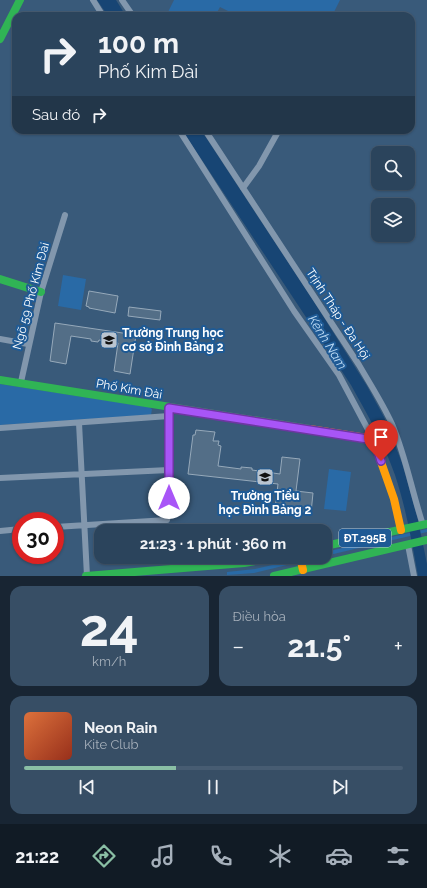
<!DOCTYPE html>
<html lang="vi">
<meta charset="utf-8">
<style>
body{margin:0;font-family:Raleway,sans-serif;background:#374e65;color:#f1f3f6;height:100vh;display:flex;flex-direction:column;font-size:15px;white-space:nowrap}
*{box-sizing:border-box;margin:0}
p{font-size:13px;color:#a6b0bb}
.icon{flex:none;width:22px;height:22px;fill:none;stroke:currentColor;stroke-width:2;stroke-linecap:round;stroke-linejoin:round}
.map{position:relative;height:576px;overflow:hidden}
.drawer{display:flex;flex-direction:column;gap:10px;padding:10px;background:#182533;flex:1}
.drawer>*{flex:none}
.top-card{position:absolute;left:12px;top:12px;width:403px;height:122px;border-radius:12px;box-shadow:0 1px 3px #0004,0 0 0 1px #475c72;background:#2b445c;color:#f1f3f6;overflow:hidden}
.tools{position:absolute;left:371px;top:146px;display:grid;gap:8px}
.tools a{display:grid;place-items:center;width:44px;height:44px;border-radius:8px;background:#2b445c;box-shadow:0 1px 3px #0004,0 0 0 1px #475c72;font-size:20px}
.speed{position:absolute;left:12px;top:512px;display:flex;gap:8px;font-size:20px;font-weight:700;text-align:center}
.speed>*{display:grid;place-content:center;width:52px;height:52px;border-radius:50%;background:#2b445c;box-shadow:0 1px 3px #0004,0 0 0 1px #475c72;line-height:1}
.speed .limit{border:6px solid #d22;background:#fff;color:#111}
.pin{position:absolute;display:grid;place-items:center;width:34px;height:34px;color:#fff;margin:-41px -17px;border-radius:50% 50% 50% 0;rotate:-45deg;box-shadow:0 0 4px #0007}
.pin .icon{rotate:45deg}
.me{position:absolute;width:44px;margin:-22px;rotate:0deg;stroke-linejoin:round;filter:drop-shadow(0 0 3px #0008)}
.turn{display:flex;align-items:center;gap:14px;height:84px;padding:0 20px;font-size:18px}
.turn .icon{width:52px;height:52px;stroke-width:2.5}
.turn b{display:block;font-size:28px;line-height:34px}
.then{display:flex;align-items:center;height:38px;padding:0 20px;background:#0003;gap:8px;font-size:15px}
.big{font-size:30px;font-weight:700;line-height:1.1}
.drawer .tile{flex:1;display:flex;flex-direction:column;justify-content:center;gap:6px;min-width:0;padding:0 14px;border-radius:12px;background:#374e65}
.drawer .dial{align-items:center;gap:0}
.dial b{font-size:52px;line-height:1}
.song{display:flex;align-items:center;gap:12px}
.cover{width:48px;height:48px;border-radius:6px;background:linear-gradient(135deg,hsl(20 70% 55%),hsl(10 70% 35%))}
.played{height:4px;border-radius:2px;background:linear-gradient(90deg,#8abfa5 40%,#475c72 40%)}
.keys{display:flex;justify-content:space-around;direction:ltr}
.heat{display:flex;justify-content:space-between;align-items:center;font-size:22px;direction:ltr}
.drawer .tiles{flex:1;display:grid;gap:10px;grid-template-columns:1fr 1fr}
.tile:last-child{grid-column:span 2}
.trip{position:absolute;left:94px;top:524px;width:238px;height:40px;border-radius:12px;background:#2b445c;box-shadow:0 1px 3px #0004,0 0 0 1px #475c72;font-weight:700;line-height:40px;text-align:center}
.menu{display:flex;height:64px;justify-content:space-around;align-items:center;background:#111b25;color:#a6b0bb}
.menu .icon{width:28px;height:28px}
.menu .on{color:#8abfa5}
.menu b{font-size:18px;color:#f1f3f6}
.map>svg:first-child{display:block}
.green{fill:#296aa6}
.water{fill:#174574}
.building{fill:#536e87;stroke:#96a9ba}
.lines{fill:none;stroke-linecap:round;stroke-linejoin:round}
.street{stroke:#8297ad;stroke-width:6}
.fast{stroke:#30b455;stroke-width:8}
.slow{stroke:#ff9f0a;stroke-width:8}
.route-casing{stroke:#6d37a1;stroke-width:10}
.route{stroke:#a855f7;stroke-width:7}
.labels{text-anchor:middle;stroke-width:4;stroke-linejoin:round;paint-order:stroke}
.shield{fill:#1e5a95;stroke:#bccedf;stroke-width:1}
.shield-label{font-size:11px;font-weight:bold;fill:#fff}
.street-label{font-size:12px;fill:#fff;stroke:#1e5a95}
.poi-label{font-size:12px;font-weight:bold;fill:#fff;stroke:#1e5a95;text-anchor:start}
.water-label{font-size:13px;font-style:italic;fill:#bddbf5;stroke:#1e5a95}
</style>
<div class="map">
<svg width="427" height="576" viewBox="0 0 427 576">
<rect width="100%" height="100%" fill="#395a7a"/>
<path class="green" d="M174 0H340L332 16H238L220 7 215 16H166Z
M63 275 86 279 81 310 58 306Z
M0 384 149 407 152 409 151 415 0 425Z
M329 469 351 472 346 511 324 509Z
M427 529V532L325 556V552Z
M294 560 296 561 295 563 254 573 227 575V572L255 569Z"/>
<path class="water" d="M97 0H116L126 16H108Z
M182 130H201L316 305 367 386 384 417 402 463 418 520 427 564V576H418C412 542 406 508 395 475 384 443 367 414 351 385Z"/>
<path class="building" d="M89 291 118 296 115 313 89 308V307L86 306Z
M129 307 161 311 160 320 128 316Z
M55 323 136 335 130 374 114 371 118 343 99 340 98 342 91 341V339L71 336 66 364 50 361Z
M196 430 215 432 213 441H219L218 445 221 446 218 466 241 469V467L252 468V470L280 474 282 457 300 459 296 491 313 493 311 513 275 509 278 484 188 474 193 435H195Z"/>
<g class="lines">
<path class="street" d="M93 0 103 16
M122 0 133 16
M179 130 294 311 339 375 373 439
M205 130 359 365C370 384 383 404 392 424 406 457 412 492 423 525
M243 188 259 166 279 130
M0 339 28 344
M21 382 41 292 65 215
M79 423 87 576
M0 428 169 416
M0 478 169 470
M55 527 167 520 169 512V408
M0 531 21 529
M408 545 414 576"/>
<path class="fast" d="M0 39 20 0
M0 279 41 292
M0 380 310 429
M325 546 427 524
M86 576 244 563 277 557
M274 576 427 540"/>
<path class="slow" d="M310 429 373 439 394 499 401 530
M300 557 303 570"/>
</g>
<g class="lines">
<g class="route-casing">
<path id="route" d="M169 498V408L374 440 381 461"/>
</g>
<use href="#route" class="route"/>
</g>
<defs>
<g id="school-square" transform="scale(0.9)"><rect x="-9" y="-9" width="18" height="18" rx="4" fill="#bac5d0" stroke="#1e5a95"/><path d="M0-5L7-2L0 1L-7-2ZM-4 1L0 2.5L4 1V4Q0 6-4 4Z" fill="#111"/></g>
</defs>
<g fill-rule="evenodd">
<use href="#school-square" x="109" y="340"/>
<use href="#school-square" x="265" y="477"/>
</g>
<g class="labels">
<rect class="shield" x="339" y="529" width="52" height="18" rx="3"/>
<g class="shield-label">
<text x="365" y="542">ĐT.295B</text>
</g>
<g class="street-label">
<text transform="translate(31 296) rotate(-75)" y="4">Ngõ 59 Phố Kim Đài</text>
<text transform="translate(338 314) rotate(57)" y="4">Trịnh Tháp - Đa Hội</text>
<text transform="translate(129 389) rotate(10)" y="4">Phố Kim Đài</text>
</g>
<g class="poi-label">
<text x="122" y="337">Trường Trung học<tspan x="122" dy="14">cơ sở Đình Bảng 2</tspan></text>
<text x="265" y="500" text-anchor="middle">Trường Tiểu<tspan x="265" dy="14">học Đình Bảng 2</tspan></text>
</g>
<g class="water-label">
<text transform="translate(328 342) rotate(58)" y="5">Kênh Nam</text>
</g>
</g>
</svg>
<div class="tools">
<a><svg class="icon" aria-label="search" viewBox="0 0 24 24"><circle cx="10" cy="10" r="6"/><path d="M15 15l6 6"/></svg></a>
<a><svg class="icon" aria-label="layers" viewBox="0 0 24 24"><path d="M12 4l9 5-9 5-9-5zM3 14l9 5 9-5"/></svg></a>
</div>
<div class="speed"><div class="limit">30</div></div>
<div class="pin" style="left:381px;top:461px;background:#d93025"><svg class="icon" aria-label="arrive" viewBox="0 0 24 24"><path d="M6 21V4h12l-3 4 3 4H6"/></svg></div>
<svg class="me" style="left:169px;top:498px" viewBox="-20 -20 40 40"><circle r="19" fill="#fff"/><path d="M0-13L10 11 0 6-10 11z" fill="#a855f7"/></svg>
<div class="trip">21:23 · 1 phút · 360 m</div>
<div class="top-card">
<div class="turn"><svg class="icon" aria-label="right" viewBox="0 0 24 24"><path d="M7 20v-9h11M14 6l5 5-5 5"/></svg><div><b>100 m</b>Phố Kim Đài</div></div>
<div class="then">Sau đó<svg class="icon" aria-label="right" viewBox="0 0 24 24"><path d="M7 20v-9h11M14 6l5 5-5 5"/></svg></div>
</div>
</div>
<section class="drawer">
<div class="tiles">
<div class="tile dial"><b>24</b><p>km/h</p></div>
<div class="tile"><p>Điều hòa</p>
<div class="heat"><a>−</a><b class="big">21.5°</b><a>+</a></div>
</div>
<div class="tile">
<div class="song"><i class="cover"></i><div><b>Neon Rain</b><p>Kite Club</p></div></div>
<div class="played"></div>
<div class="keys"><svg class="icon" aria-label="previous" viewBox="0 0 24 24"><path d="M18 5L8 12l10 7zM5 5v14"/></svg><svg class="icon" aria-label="pause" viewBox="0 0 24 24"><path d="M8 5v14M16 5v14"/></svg><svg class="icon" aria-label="next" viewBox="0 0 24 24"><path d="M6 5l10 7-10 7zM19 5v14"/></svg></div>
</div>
</div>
</section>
<nav class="menu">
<b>21:22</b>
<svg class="icon on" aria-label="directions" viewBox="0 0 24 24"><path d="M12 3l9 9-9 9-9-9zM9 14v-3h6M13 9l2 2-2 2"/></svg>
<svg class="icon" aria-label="music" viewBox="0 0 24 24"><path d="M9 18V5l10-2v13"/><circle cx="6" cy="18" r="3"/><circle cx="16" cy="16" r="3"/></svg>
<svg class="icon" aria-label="phone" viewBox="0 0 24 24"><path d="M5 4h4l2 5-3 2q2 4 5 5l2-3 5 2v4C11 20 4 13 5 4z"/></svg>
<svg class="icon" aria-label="climate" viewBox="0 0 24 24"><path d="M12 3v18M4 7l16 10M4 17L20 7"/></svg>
<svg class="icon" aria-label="car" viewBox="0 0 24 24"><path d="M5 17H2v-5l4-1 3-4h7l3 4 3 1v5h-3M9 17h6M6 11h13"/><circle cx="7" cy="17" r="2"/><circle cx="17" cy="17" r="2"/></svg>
<svg class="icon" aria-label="filters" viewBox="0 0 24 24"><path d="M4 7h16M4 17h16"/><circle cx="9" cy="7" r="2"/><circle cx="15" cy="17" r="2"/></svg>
</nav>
